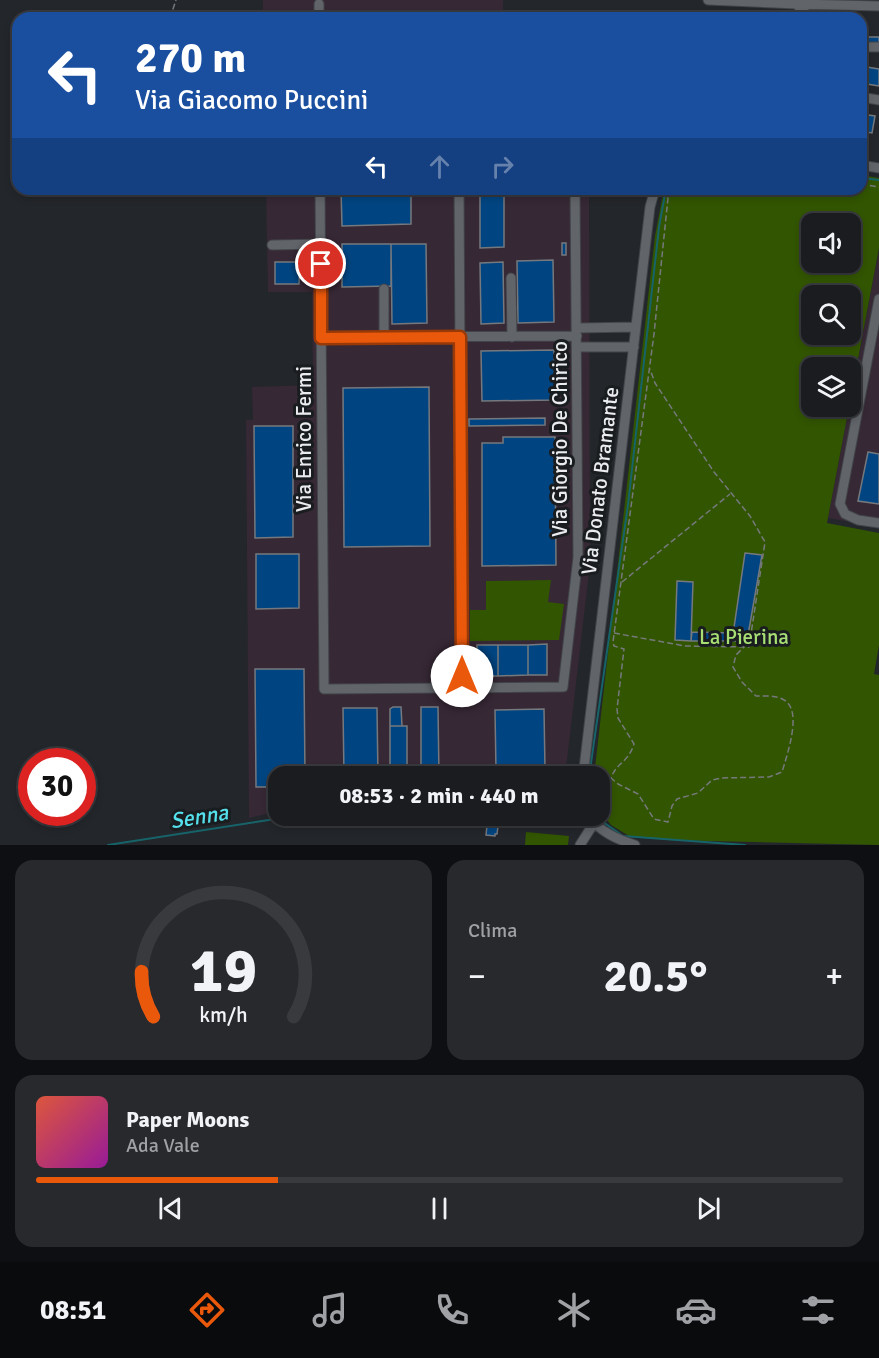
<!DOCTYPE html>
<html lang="it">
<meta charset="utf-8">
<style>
body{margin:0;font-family:Signika,sans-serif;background:#27292d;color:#f1f3f6;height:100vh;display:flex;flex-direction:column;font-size:22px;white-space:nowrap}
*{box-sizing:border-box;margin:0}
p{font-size:20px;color:#9fa1a5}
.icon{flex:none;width:33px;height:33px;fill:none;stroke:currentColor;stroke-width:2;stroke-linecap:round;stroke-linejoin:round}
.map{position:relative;height:845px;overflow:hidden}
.details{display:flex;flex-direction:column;gap:15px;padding:15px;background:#0e0f12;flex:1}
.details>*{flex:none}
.guide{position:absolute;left:12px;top:12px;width:855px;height:183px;border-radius:18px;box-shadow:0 3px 9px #0003,0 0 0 2px #383a3e;background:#1a4fa0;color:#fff;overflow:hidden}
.tools{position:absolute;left:801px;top:213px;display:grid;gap:12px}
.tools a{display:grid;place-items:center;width:60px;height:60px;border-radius:12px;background:#1a1c20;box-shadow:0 3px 9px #0003,0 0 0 2px #383a3e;font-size:30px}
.speed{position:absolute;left:18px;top:748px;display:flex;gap:12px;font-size:30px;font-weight:700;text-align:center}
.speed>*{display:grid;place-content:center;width:78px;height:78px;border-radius:50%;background:#1a1c20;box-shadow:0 3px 9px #0003,0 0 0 2px #383a3e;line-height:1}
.speed .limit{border:9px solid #d22;background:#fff;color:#111}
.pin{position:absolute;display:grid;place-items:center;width:51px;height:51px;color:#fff;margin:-26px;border:3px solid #fff;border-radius:50%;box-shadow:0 2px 6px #0007}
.me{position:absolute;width:66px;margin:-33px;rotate:0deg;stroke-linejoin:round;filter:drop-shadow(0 0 4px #0008)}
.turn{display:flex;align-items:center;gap:21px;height:126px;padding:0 24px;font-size:27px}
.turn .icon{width:78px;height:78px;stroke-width:2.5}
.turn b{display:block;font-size:42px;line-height:51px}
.lanes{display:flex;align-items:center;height:57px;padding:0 24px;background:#0003;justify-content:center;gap:30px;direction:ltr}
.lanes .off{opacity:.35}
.big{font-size:45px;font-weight:700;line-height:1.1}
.details .tile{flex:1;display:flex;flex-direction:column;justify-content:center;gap:9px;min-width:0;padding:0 21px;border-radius:18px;background:#27292d}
.details .dial{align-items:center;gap:0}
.dial svg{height:156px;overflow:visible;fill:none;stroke:#383a3e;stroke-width:7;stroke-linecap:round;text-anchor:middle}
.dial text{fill:#f1f3f6;stroke:none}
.song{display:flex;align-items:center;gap:18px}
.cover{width:72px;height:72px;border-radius:9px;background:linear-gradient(135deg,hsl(10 70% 55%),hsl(300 70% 35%))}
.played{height:6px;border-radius:3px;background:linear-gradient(90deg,#ea580c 30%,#383a3e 30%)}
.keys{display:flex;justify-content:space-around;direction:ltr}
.heat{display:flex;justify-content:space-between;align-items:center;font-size:33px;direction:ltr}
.details .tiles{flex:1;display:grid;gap:15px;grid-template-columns:1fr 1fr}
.tile:last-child{grid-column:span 2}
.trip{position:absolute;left:268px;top:766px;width:342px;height:60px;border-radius:18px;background:#1a1c20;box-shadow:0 3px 9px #0003,0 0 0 2px #383a3e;font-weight:700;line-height:60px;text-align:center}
.dock{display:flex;height:96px;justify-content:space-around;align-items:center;background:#0a0b0d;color:#9fa1a5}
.dock .icon{width:42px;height:42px}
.dock .on{color:#ea580c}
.dock b{font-size:27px;color:#f1f3f6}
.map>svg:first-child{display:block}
.industrial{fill:#362835}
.green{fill:#325501;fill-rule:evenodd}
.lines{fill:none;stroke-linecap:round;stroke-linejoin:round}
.stream{stroke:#16646a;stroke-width:2}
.building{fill:#004582;stroke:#75797e;stroke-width:1.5}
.minor-casing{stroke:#414448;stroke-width:11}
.path{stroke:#76797c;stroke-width:1.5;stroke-dasharray:6 3;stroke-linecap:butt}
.minor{stroke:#616469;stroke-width:9}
.route-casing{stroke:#983908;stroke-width:15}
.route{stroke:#ea580c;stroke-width:10}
.labels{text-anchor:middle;stroke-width:6;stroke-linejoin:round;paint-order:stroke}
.street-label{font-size:21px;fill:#eaecef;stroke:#1a1d20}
.park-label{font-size:21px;fill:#a7df74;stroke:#1a1d20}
.water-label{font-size:22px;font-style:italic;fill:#55e1ec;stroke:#1a1d20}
</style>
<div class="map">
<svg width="879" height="845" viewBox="0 0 879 845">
<rect width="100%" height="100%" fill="#23262a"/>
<path class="industrial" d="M263 0H503V18H263Z
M266 189H589L590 564 565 777H279V811L249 818 246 420H253L252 387 313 385 312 292H268Z
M879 249V527L828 518Z"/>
<path class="green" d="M861 175 879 178V248L851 396 850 368H812V406L849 407 827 523 879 533V645L874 674 879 675V845L666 840 629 836 611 825 602 813 600 777H594L655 236 664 189H861ZM812 224H850V262H812ZM812 296H850V334H812Z
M551 580 548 602 564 604 559 640 470 641V610H486V581Z
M526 832 569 836 568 845H525Z"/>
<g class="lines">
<path class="stream" d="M861 178 879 180
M589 777 628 505 659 227 666 189
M600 816 603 822 623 836 745 845
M108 845 295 816"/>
</g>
<path class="building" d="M434 12V18H421V13Z
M845 13 846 18H829V15Z
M861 37H879V44H861Z
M861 66 879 69V86L861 83Z
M861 114 875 116 872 133 861 131Z
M341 189H411V224L342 226Z
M480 189H504V247L480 248Z
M562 243H566V255H562Z
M342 244H391V286L342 287Z
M391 244H426L427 323 392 324Z
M553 260 554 322 518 323 517 261Z
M275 262H300L299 284H275Z
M503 262 504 323 481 324 480 263Z
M554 350 555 400 482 401 481 351Z
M429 387 430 546 344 547 343 388Z
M545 418V425L469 426V419Z
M254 426H293V537L255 538Z
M503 437H555L556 565 482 566V443H503Z
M868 452 879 454V504L858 501Z
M745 553 762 555 747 641H732Z
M256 554H299V608L256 609Z
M677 581 693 582 691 641 675 640Z
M692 632 733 633 732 641H691Z
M547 644V675H528V645Z
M477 645H498V676H477Z
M498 645H528V675L498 676Z
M255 669H304L305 777H279V787H256Z
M393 707H401L402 726H390V709Z
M421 707H438L439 777H421Z
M343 708H377L378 777H344Z
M544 709 545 769 496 771 495 710Z
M390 726H407V777H390Z
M488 816H517L516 821H512V823L499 819 497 834H495V836L486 835Z
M540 816H550L549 820 539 819Z"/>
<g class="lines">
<g class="minor-casing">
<path id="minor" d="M708 0 796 4 811 18
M319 4V18
M796 4 879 6
M861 47H879
M861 97 879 100
M861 165 879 168
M320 189 324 689 563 687 578 557 575 189
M459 189 462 688
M272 245 321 244
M511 278 512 337
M384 289V337
M879 299 840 504 845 514 858 520 879 523
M577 328 636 327
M321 337 577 336
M577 347H634
M583 777 650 207 655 189
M588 816C601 832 616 839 635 845
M580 845 594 823"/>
</g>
<path class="path" d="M742 10V18
M170 18 176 0
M861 184 879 187
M671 189 668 198 654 334 613 642 614 646 624 649 617 709 618 718 634 744C628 763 616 763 611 778L618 784 638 794 654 819 668 822 672 806 677 799 698 793 712 780 721 778 769 777 782 772C787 755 803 710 784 700 776 695 765 696 756 696L742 682 733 667 736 655 744 647
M622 582 730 494
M614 633 685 646 749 647 765 542 750 516 714 472 655 383 650 369"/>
<use href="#minor" class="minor"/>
</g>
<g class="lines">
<g class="route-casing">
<path id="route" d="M321 264V338L460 337 462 676"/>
</g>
<use href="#route" class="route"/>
</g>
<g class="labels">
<g class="street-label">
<text transform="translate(304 439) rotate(-90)" y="7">Via Enrico Fermi</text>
<text transform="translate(560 439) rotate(-90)" y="7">Via Giorgio De Chirico</text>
<text transform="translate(600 481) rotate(-83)" y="7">Via Donato Bramante</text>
</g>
<g class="park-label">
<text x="744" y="644">La Pierina</text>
</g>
<g class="water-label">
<text transform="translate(199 816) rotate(-9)" y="8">Senna</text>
</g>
</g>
</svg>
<div class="tools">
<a><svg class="icon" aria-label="sound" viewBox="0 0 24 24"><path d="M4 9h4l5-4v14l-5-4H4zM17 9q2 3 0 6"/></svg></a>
<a><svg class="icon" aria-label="search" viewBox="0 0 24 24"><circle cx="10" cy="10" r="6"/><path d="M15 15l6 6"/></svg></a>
<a><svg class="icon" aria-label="layers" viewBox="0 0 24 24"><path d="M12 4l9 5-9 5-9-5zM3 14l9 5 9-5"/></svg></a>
</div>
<div class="speed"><div class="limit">30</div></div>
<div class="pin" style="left:321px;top:264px;background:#d93025"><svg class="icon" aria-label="arrive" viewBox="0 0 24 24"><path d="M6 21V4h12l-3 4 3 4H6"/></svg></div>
<svg class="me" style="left:462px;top:676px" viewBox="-20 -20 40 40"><circle r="19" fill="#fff"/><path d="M0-13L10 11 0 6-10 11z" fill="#ea580c"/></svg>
<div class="trip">08:53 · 2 min · 440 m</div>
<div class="guide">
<div class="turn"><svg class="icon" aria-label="left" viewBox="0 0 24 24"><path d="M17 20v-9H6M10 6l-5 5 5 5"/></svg><div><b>270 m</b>Via Giacomo Puccini</div></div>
<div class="lanes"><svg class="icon" aria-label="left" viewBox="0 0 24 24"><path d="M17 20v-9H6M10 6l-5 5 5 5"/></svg><svg class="icon off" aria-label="ahead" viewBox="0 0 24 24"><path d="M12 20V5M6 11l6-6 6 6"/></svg><svg class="icon off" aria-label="right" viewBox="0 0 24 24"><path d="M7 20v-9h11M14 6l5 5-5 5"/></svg></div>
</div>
</div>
<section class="details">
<div class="tiles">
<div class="tile dial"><svg viewBox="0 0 100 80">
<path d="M14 69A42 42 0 1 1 86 69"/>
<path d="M14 69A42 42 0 0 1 8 46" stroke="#ea580c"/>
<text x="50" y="56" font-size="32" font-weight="700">19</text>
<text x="50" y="72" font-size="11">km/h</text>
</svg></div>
<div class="tile"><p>Clima</p>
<div class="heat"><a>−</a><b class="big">20.5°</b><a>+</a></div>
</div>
<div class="tile">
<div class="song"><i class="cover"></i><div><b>Paper Moons</b><p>Ada Vale</p></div></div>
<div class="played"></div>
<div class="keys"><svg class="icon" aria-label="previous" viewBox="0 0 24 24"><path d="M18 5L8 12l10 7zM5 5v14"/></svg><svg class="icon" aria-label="pause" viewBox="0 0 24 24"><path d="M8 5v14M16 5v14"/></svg><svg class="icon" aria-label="next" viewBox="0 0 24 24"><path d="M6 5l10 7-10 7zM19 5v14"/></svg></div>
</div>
</div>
</section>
<nav class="dock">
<b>08:51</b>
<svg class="icon on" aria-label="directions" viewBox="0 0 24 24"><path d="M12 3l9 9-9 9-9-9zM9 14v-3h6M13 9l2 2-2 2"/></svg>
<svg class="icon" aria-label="music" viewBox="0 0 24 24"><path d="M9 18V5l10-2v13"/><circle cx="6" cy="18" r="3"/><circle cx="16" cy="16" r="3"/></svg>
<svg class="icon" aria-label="phone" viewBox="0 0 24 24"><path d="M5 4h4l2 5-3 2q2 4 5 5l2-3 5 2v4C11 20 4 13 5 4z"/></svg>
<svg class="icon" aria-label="climate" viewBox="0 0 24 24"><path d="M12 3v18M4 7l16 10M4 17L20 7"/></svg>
<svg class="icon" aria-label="car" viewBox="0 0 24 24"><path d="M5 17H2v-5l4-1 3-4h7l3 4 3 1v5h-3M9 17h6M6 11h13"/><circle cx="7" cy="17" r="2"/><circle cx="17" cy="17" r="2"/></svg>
<svg class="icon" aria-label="filters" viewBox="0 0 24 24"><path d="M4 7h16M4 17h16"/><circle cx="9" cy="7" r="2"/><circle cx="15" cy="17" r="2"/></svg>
</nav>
